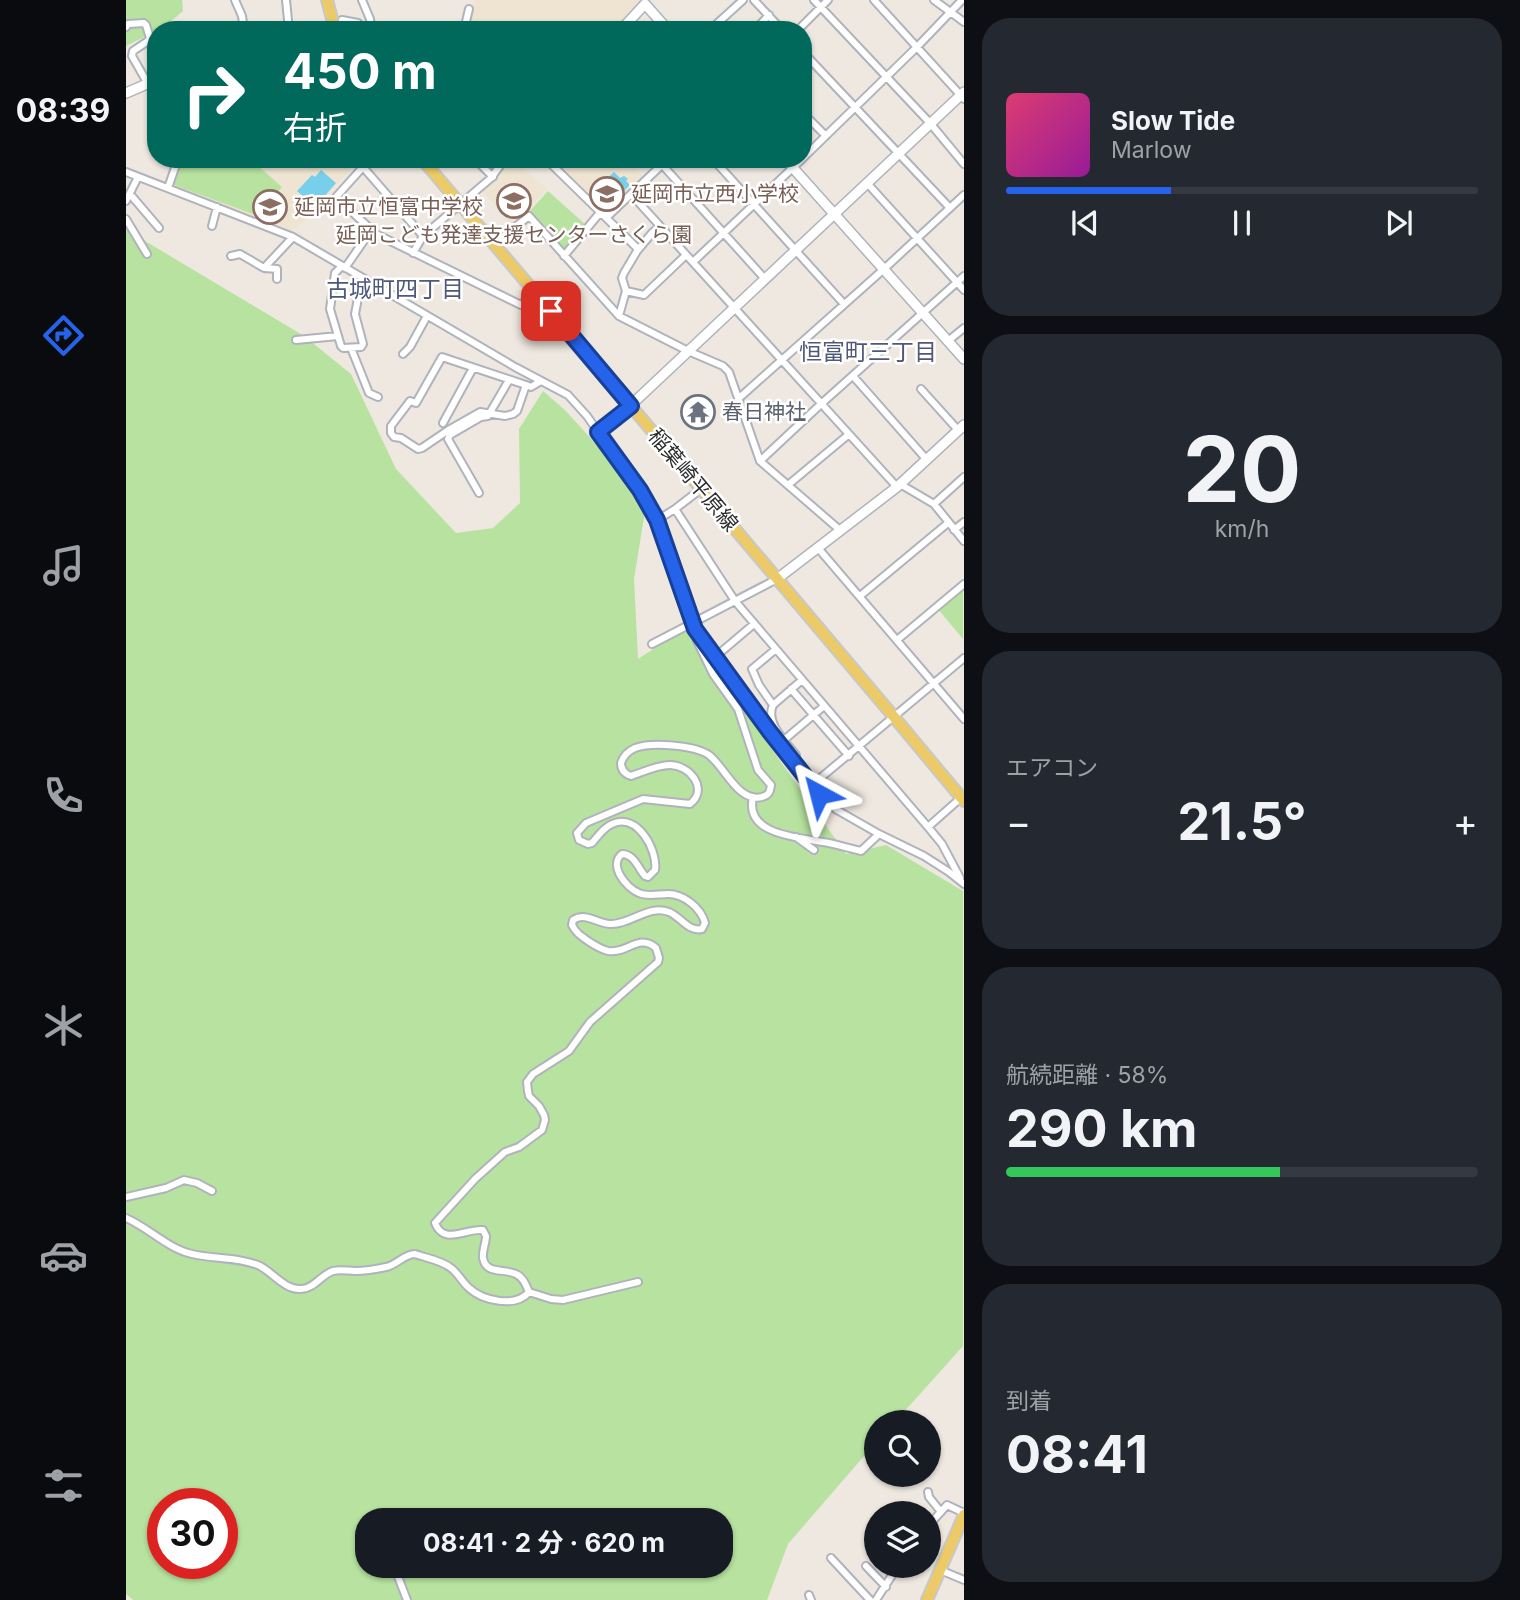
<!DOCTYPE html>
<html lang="ja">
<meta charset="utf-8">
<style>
body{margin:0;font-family:Inter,"Noto Sans JP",sans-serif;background:#242831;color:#f1f3f6;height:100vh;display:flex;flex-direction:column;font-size:26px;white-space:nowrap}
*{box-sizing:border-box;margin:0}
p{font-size:23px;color:#9ea1a6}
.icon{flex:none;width:38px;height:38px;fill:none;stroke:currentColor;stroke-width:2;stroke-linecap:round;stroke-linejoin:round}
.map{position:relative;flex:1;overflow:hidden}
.details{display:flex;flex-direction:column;gap:18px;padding:18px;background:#0d0f14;width:556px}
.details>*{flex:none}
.hud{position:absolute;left:21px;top:21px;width:665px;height:147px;border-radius:28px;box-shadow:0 2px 5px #0004;background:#00695c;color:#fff;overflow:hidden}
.fabs{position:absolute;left:738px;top:1410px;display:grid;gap:14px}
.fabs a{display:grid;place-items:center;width:77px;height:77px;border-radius:50%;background:#171b24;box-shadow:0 2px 5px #0004;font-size:35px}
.speed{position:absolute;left:21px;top:1488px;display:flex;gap:14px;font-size:35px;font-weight:700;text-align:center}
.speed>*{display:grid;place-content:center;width:91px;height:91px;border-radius:50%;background:#171b24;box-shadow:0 2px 5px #0004;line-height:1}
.speed .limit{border:10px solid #d22;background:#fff;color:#111}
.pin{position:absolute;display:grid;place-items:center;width:60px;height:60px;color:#fff;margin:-30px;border-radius:14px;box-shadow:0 4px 10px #0006}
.me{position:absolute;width:77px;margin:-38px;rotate:322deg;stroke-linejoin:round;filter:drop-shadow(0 0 5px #0008)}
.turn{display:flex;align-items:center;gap:24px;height:147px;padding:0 21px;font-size:32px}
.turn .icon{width:91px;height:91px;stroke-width:2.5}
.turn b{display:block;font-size:49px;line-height:60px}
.big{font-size:52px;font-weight:700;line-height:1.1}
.details .tile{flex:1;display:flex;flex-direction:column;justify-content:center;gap:10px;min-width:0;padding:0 24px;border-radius:28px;background:#242831}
.details .dial{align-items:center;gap:0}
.dial b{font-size:91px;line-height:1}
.song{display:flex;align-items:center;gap:21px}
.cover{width:84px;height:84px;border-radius:10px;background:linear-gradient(135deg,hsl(340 70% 55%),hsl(300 70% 35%))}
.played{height:7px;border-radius:4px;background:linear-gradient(90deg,#2563eb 35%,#363941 35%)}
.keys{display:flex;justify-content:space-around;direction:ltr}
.heat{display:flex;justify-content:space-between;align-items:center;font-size:38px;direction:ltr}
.charge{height:10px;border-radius:5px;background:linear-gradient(90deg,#34c759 58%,#363941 0)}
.trip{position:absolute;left:229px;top:1508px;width:378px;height:70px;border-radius:28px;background:#171b24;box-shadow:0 2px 5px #0004;font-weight:700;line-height:70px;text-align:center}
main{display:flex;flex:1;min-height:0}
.dock{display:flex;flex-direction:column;width:126px;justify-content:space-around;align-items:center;background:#090b0e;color:#9ea1a6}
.dock .icon{width:49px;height:49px}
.dock .active{color:#2563eb}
.dock b{font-size:32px;color:#f1f3f6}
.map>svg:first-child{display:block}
.education{fill:#eee4d1}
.green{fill:#b7e29f;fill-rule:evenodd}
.water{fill:#78cfeb}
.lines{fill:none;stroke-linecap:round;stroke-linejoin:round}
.street-casing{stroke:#b0b3bd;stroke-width:10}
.secondary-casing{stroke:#b0b3bd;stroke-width:12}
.primary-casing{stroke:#c8c8c8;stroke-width:14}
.street{stroke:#fff;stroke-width:6}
.secondary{stroke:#fff;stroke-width:9}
.primary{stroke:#ecca67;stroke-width:10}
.route-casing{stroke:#184099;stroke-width:18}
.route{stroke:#2563eb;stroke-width:12}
.labels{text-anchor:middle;stroke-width:5;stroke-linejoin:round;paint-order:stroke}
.education-label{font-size:21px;fill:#785e54;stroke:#fff;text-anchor:start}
.worship-label{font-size:21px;fill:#5b616d;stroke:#fff;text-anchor:start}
.street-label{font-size:21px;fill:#2d2d2d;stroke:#fff}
.neighbourhood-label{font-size:23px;fill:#4e587d;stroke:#fff}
</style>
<main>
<nav class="dock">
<b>08:39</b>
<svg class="icon active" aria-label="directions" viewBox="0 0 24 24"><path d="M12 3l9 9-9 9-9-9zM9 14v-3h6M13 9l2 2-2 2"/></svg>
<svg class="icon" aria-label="music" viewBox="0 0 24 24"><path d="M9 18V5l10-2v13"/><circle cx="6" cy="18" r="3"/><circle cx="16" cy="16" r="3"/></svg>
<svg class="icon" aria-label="phone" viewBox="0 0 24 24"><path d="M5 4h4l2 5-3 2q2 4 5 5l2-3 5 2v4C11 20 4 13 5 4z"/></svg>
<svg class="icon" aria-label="climate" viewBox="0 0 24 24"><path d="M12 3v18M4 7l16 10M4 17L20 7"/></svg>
<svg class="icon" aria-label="car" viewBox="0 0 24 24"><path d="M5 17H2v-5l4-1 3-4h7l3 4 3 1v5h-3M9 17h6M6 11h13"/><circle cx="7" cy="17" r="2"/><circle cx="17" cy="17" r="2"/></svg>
<svg class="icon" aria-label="filters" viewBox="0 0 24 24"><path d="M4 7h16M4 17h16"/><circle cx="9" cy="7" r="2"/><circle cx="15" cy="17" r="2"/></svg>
</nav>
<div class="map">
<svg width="838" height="1600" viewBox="0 0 838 1600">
<rect width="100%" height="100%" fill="#eee8e0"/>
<path class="education" d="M349 0H516L488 30H342L347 3Z
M53 159H211L224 170 171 228 165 231 159 228 156 229 45 187Z
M383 159H395L392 163 421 189 386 226 356 190 370 177Z
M425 159H501L517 177 482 211H479Z"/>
<path class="green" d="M0 0H56L57 11 36 29 30 30V31L0 46Z
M57 159H124L156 187 132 216 48 185Z
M422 191 460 225 438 251 403 212Z
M0 227 14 238 178 336 225 374 270 469 330 533 367 528 394 503 393 429 417 391 439 410 477 452 519 511 508 579 512 659 560 628 720 854 760 845 837 891V1346L768 1423H751V1441L662 1544 641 1600H7L0 1594ZM37 1503H96V1563H37ZM242 1521H595V1566H242Z
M837 588V639L812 609Z"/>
<path class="water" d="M195 170 210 183 189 207 171 191 186 175 189 177Z
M488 172 494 178 498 176 502 179 500 181 504 185 481 207 467 192Z"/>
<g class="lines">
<g class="street-casing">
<path id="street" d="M109 0 116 16 118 30
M160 0 163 30
M236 0 244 19 245 30
M628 0 656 30
M688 0 804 123 838 164
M748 0 838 99
M808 0 838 22
M216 20 232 23 236 30
M0 27 2 24 18 23 20 25 24 38 22 41 7 51 6 56 22 84
M338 30 343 9
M584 30 617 0
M629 30 643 15
M672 30 702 0
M677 52 824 208
M677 113 700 136
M677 158 791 47 836 0
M230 159 297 236
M349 159 367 177
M420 159 511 248V251L498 273 496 278 500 291 493 316
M531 159 639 279
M587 159 718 304
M237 167 210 197 250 234 395 305 397 304 406 288
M0 172 167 237 389 367 442 395 461 416 524 506 531 520 569 629 644 732 693 794 711 810 753 834 798 856 823 872 838 884
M741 183 838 290
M42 188 52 159
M4 194 33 228
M505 194 771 487
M0 201 12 177
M0 219 21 254
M86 226 91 207
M368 244 403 216 493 316 562 351 597 366 603 372 634 461 715 531
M511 251 526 233 534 226
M287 253 297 236 365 178 379 159
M105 256 114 254 138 268 167 237
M438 256 472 215H483L542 159
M567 262 676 159
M216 266 209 273 204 309 215 346 217 348 235 347 237 344 229 314 235 282 237 278
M139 268 151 269V279
M219 268 246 229
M500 291 518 295 560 255
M170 340 212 336
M822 341 838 328
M225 348 243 393 252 397
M277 354 284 347 301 316
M727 376 801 460
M400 385 316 357 290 403 284 401 265 426V433L268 437 275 438 292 449 296 448 324 429 354 412 379 416 387 414 391 411 400 385 405 387 415 381
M795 389 832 430
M612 399 758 269 838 195
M317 423 347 368
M472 432 504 406
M634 461 695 404 838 276
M774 484 808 504 838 541
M662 485 722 435
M353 493 322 439 324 435 355 417 362 416 383 380
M808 504 838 477
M549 509 609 601 802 827 816 844 834 878
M531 520 549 509 575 489
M828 530 838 522
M692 548 838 719
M734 596 822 523
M771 640 838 584
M526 644 651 579
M650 649 626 669 633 685 647 705 676 680
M589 657 628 624
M665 689 723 756
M647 705C639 723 659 741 670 755L665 758
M658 740 698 706
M686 785 838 658
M627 797C618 835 672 837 697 842 710 844 722 848 735 851L753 834
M802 827 837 796
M670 837 688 850
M0 1197 40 1188 58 1180 71 1183 86 1191
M0 1218C23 1228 41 1248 66 1254 87 1259 114 1257 134 1266 147 1273 159 1290 175 1289 188 1289 196 1274 207 1271 214 1269 222 1271 229 1271 239 1271 251 1269 260 1267 271 1265 278 1254 289 1254 300 1258 315 1260 325 1268 332 1273 336 1282 343 1288 357 1301 390 1308 403 1292 400 1285 397 1277 390 1274 378 1268 360 1275 357 1258 356 1251 360 1243 360 1236L357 1230C340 1228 318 1246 309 1223L349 1179 379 1152 393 1147 416 1130 419 1120 418 1115 413 1106 403 1096 402 1091 401 1082 407 1074 443 1051 464 1022 532 962 533 958 530 948C513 933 501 954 482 951 474 949 468 945 462 941 455 936 450 933 446 925L447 920C460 912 470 923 484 924 504 925 523 904 543 912 555 917 562 932 576 929L579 923C575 908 558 894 542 894 532 894 522 897 513 893 500 888 482 865 496 854 508 854 512 868 519 876L522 877 529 870C532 850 511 812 486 824 478 827 472 836 466 843L462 844 453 840 451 833 460 823 517 799 564 804C583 789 564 765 544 765 531 765 517 772 505 776 499 774 495 770 495 763 497 757 502 751 509 748 526 742 568 745 583 755 599 767 612 803 636 797 643 795 644 792 645 785L632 770 612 709 587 674 571 641V633
M403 1292 425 1299 437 1300 512 1282
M802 1492 803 1497 815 1512
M789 1512 791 1514
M803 1525 821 1505 838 1513
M705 1558 744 1600
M268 1566 281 1600
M740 1566 760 1587
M814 1570 838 1580
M683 1595 685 1600
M750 1600 772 1566"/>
</g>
<g class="secondary-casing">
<path id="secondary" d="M495 30 519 4 542 30
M0 93 30 80
M659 159 838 359
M504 406 838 92
M651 579 771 487 838 425"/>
</g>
<g class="primary-casing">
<path id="primary" d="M201 0 209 30
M296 159 768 717 838 801
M801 1600 838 1515"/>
</g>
<use href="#street" class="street"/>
<use href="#secondary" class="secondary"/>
<use href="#primary" class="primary"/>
</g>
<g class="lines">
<g class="route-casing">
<path id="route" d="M425 311 505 406 472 432 514 490 531 520 569 629 644 732 693 794"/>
</g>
<use href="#route" class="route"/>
</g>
<defs>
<g id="school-ring" transform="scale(1.75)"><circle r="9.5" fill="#fff" stroke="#8d6e63" stroke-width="1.5"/><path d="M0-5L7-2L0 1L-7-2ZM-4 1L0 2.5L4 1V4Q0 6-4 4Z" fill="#8d6e63"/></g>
<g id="temple-ring" transform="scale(1.75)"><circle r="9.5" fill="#fff" stroke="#6b7280" stroke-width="1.5"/><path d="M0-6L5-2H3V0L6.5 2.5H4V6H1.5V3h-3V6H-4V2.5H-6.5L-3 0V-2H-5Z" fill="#6b7280"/></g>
</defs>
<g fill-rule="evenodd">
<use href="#school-ring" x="481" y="194"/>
<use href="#school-ring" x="388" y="201"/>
<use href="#school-ring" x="144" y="207"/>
<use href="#temple-ring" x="572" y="412"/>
</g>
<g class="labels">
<g class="education-label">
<text x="505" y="201">延岡市立西小学校</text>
<text x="168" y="214">延岡市立恒富中学校</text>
<text x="388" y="242" text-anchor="middle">延岡こども発達支援センターさくら園</text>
</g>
<g class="worship-label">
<text x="596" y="419">春日神社</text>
</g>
<g class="street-label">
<text transform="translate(567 480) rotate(50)" y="7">稲葉崎平原線</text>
</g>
<g class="neighbourhood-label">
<text x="269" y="297">古城町四丁目</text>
<text x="742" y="360">恒富町三丁目</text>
</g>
</g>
</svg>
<div class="fabs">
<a><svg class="icon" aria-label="search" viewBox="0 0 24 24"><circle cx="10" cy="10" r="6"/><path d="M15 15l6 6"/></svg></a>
<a><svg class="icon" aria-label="layers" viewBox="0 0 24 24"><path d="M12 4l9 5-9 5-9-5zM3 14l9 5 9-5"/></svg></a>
</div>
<div class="speed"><div class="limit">30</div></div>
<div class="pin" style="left:425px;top:311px;background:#d93025"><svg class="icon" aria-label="arrive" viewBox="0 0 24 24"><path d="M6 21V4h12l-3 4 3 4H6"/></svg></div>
<svg class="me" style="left:693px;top:794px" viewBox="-20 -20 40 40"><path d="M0-17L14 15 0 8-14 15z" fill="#2563eb" stroke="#fff" stroke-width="4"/></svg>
<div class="trip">08:41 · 2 分 · 620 m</div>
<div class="hud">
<div class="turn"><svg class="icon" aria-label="right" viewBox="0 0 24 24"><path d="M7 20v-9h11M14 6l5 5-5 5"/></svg><div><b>450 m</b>右折</div></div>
</div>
</div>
<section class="details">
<div class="tile">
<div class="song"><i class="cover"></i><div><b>Slow Tide</b><p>Marlow</p></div></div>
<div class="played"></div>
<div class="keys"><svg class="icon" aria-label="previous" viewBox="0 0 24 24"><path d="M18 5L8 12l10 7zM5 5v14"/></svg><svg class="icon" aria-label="pause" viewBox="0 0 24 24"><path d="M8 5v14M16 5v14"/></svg><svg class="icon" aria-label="next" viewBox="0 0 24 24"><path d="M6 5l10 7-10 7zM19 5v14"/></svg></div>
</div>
<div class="tile dial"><b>20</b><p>km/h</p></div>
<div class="tile"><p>エアコン</p>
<div class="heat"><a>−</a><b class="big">21.5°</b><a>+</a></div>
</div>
<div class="tile"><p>航続距離 · 58%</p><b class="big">290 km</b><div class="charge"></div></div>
<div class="tile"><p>到着</p><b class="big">08:41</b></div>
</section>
</main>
